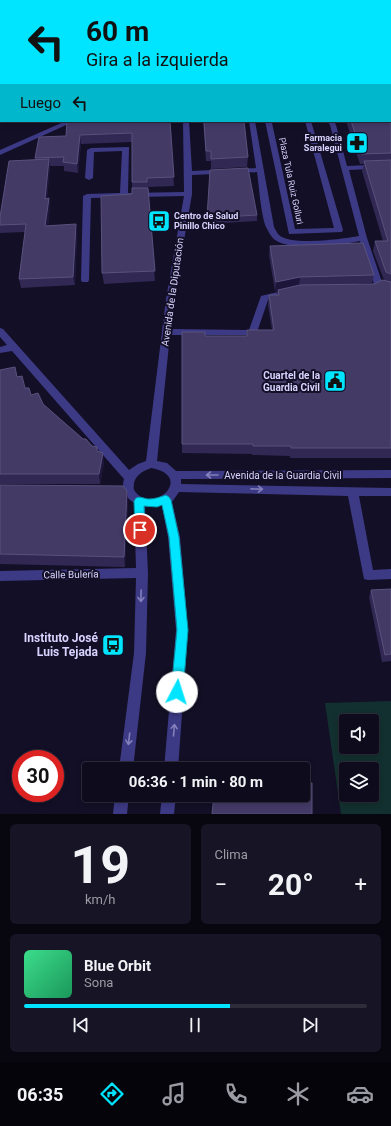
<!DOCTYPE html>
<html lang="es">
<meta charset="utf-8">
<style>
body{margin:0;font-family:Roboto,sans-serif;background:#171425;color:#f1f3f6;height:100vh;display:flex;flex-direction:column;font-size:15px;white-space:nowrap}
*{box-sizing:border-box;margin:0}
p{font-size:13px;color:#9b9ba3}
.icon{flex:none;width:22px;height:22px;fill:none;stroke:currentColor;stroke-width:2;stroke-linecap:round;stroke-linejoin:round}
.map{position:relative;height:814px;overflow:hidden}
.side{display:flex;flex-direction:column;gap:10px;padding:10px;background:#08060f;flex:1}
.side>*{flex:none}
.banner{position:absolute;left:0px;top:0px;width:391px;height:122px;box-shadow:0 2px 6px #0003,0 0 0 1px #2e2b3b;background:#00e5ff;color:#111;overflow:hidden}
.fabs{position:absolute;left:339px;top:714px;display:grid;gap:8px}
.fabs a{display:grid;place-items:center;width:40px;height:40px;border-radius:4px;background:#0e0b1c;box-shadow:0 2px 6px #0003,0 0 0 1px #2e2b3b;font-size:20px}
.speed{position:absolute;left:12px;top:750px;display:flex;gap:8px;font-size:20px;font-weight:700;text-align:center}
.speed>*{display:grid;place-content:center;width:52px;height:52px;border-radius:50%;background:#0e0b1c;box-shadow:0 2px 6px #0003,0 0 0 1px #2e2b3b;line-height:1}
.speed .limit{border:6px solid #d22;background:#fff;color:#111}
.pin{position:absolute;display:grid;place-items:center;width:34px;height:34px;color:#fff;margin:-17px;border:2px solid #fff;border-radius:50%;box-shadow:0 1px 4px #0007}
.me{position:absolute;width:44px;margin:-22px;rotate:5deg;stroke-linejoin:round;filter:drop-shadow(0 0 3px #0008)}
.turn{display:flex;align-items:center;gap:14px;height:84px;padding:0 20px;font-size:18px}
.turn .icon{width:52px;height:52px;stroke-width:2.5}
.turn b{display:block;font-size:28px;line-height:34px}
.then{display:flex;align-items:center;height:38px;padding:0 20px;background:#0003;gap:8px;font-size:15px}
.big{font-size:30px;font-weight:700;line-height:1.1}
.side .tile{flex:1;display:flex;flex-direction:column;justify-content:center;gap:6px;min-width:0;padding:0 14px;border-radius:6px;background:#171425}
.side .dial{align-items:center;gap:0}
.dial b{font-size:52px;line-height:1}
.song{display:flex;align-items:center;gap:12px}
.cover{width:48px;height:48px;border-radius:6px;background:linear-gradient(135deg,hsl(150 70% 55%),hsl(150 70% 35%))}
.played{height:4px;border-radius:2px;background:linear-gradient(90deg,#00e5ff 60%,#2e2b3b 60%)}
.keys{display:flex;justify-content:space-around;direction:ltr}
.heat{display:flex;justify-content:space-between;align-items:center;font-size:22px;direction:ltr}
.side .tiles{flex:1;display:grid;gap:10px;grid-template-columns:1fr 1fr}
.tile:last-child{grid-column:span 2}
.trip{position:absolute;left:82px;top:762px;width:228px;height:40px;border-radius:4px;background:#0e0b1c;box-shadow:0 2px 6px #0003,0 0 0 1px #2e2b3b;font-weight:700;line-height:40px;text-align:center}
.dock{display:flex;height:64px;justify-content:space-around;align-items:center;background:#06040b;color:#9b9ba3}
.dock .icon{width:28px;height:28px}
.dock .on{color:#00e5ff}
.dock b{font-size:18px;color:#f1f3f6}
.map>svg:first-child{display:block}
.green{fill:#12302f;fill-rule:evenodd}
.lines{fill:none;stroke-linecap:round;stroke-linejoin:round}
.minor{fill:#3d3a85;fill-rule:evenodd}
.major{fill:#c25bff;fill-rule:evenodd}
.wall{fill:#312854}
.shaded-wall{fill:#1d163a}
.building{fill:#433a66;stroke:#5a527e}
.oneway{stroke:#837fbc}
.route{fill:#00e5ff;stroke:#0095a6}
.labels{text-anchor:middle;stroke-width:4;stroke-linejoin:round;paint-order:stroke}
.far-poi-label{font-size:9px;font-weight:bold;fill:#d9d4ff;stroke:#130f26;text-anchor:end}
.far-street-label{font-size:9px;fill:#d9d4ff;stroke:#130f26}
.street-label{font-size:10px;fill:#d9d4ff;stroke:#130f26}
.poi-label{font-size:10px;font-weight:bold;fill:#d9d4ff;stroke:#130f26;text-anchor:end}
.near-poi-label{font-size:12px;font-weight:bold;fill:#d9d4ff;stroke:#130f26;text-anchor:end}
</style>
<div class="map">
<svg width="391" height="814" viewBox="0 0 391 814">
<rect width="100%" height="100%" fill="#130f26"/>
<path class="green" d="M141 0H306L307 1H141Z
M391 701V814H341L325 703ZM346 721H372V747H346ZM346 769H372V795H346Z"/>
<g class="lines">
<path class="minor" d="M13 0H24L12 1Z
M51 0H64L50 1Z
M323 0H329L330 1H324Z
M0 1H1V5H0Z
M0 108H1V112H0Z
M0 118 1 121H4L0 123Z
M390 119H391V125L389 124 387 121H390Z
M66 121H75L0 155V150Z
M183 121H189L192 171 256 168 249 121H255L274 227C275 229 277 233 279 235 290 246 343 239 359 236L330 125 327 121H334L336 125 347 166 391 164V168L349 170 367 238 383 285 372 292 368 289 374 284 360 241C338 245 294 252 275 240 271 237 268 231 266 227 261 214 259 187 257 172L192 175V194L174 299 171 329 249 330 261 296 282 291 286 294 285 296 268 300 256 335H170L157 461 167 463 176 471 391 470V478L181 479V484L391 488V496H359L373 570 391 569V579L368 580 364 579 348 496 179 492 172 502 180 537 188 630 178 769H164L176 630 168 537 162 506 145 507 148 573 146 653 133 769H119L134 653 136 578 0 581V571L136 568 134 503C125 497 121 489 124 479L12 351 0 353V347L7 345 0 337V328L3 329 129 470 138 464 146 461 166 299 184 196 91 198 89 280 88 282H82L81 280 83 196 87 194 120 193 122 151 94 152 93 178 89 180 85 178 87 150 91 148 129 147 128 193 184 192ZM151 468C196 476 152 517 134 490 132 478 140 472 151 468Z
M265 121H273L272 123 295 229 334 228 305 121H311L343 230 342 232 289 234Z
M115 795H129L127 814H113Z
M162 795H176L174 814H160Z"/>
<path class="major" d="M355 0H361V1H355Z
M370 0H376L377 1H371Z
M390 34H391V40H390Z
M390 72H391V79H390Z"/>
</g>
<path class="wall" d="M170 121 174 186 148 187 155 281 104 284 102 273 132 194V142L81 144 78 173 64 171V166H50L47 199 49 198 50 206 48 226 77 232 75 285 21 288 19 279 25 232 0 233V217L35 160V158L66 136Z
M203 121H244L248 157 247 167 211 169V161H206Z
M346 121H390L391 124V458H290V456L252 455V454L182 453V332L205 336H246L247 330H272L268 305 269 295H277L278 290 275 291 269 255 270 246 374 275 372 283 354 284H374L384 280 373 251 375 241H383L362 171 364 164H360Z
M257 215V221L207 224V218Z
M0 370 17 377 25 388 31 395 98 451 104 463 100 484H0Z
M0 485 128 501 125 567 0 564Z
M391 589V661L382 662 369 597 371 590Z"/>
<path class="shaded-wall" d="M80 135 81 144 78 173 77 164Z
M49 159 50 167 46 207 45 199Z
M49 198 50 206 47 234 45 226Z
M76 224 77 232 75 285 73 277Z
M300 277 299 286 275 291 276 282Z
M103 453 104 463 100 484 99 474Z
M127 491 128 501 125 567 124 557Z"/>
<path class="building" d="M67 121H170L174 177 147 178V182H132V133L80 135 77 164 63 162 64 157 35 158 39 137 66 136Z
M204 121H244L248 157 211 159V151H206Z
M351 121H390L391 124V153L362 154Z
M49 159 45 199 49 198 45 226 76 224 73 277 19 279 26 224 0 225V217L9 161Z
M391 160V274L386 272 375 241H388L364 161Z
M248 168 257 215 207 218 210 170Z
M132 188H148L155 271 102 273 101 196 132 194Z
M363 243 374 275 300 277 276 282 270 246Z
M382 280 391 282V448H291V446H253V444H182V332H205V336H247V330H274L269 295H279L278 290 300 285 374 284Z
M15 367 17 377 22 376 25 388H29L31 395 38 393 43 404 83 439H86L92 446 97 447V451L103 453 99 474H0V370Z
M0 485 123 486 127 491 124 557 0 554Z
M391 589V654L385 655 371 590Z
M303 783H312V814H212L214 795H303Z"/>
<defs><path id="oneway-shaft" d="M-6 0H5M1.5-3L5.5 0L1.5 3" fill="none" stroke-width="1.6" stroke-linecap="round" stroke-linejoin="round"/></defs>
<g class="oneway">
<use href="#oneway-shaft" transform="translate(212 475) rotate(180)"/>
<use href="#oneway-shaft" transform="translate(257 489) rotate(1)"/>
<use href="#oneway-shaft" transform="translate(141 596) rotate(91)"/>
<use href="#oneway-shaft" transform="translate(174 730) rotate(-85)"/>
<use href="#oneway-shaft" transform="translate(129 739) rotate(97)"/>
</g>
<path class="route" d="M166 495 169 497 171 500 179 537 188 630 183 692 181 696 177 698 173 696 171 692 177 630 169 537 162 505 157 507 144 506 145 530 144 533 140 534 137 533 135 530 134 501 136 498C141 496 144 499 149 499 155 499 160 497 166 495Z"/>
<defs>
<g id="pharmacy-square" transform="scale(1.15)"><rect x="-9" y="-9" width="18" height="18" rx="4" fill="#00e5ff" stroke="#130f26"/><path d="M-2-6h4v4h4v4h-4v4h-4v-4h-4v-4h4Z" fill="#111"/></g>
<g id="bus-square" transform="scale(1.15)"><rect x="-9" y="-9" width="18" height="18" rx="4" fill="#00e5ff" stroke="#130f26"/><path d="M-5-6H5V4H4V6H2V4H-2V6H-4V4H-5ZM-3.5-4V0h7V-4ZM-3.5 1.2v1.5H-2V1.2ZM2 1.2v1.5H3.5V1.2Z" fill="#111"/></g>
<g id="civic-square" transform="scale(1.15)"><rect x="-9" y="-9" width="18" height="18" rx="4" fill="#00e5ff" stroke="#130f26"/><path d="M-.6-6.5H3V-4.5H.6V-3L4-1V1h2V6H-6V1h2V-1L-.6-3ZM-1.2 2.5V6h2.4V2.5Z" fill="#111"/></g>
</defs>
<g fill-rule="evenodd">
<use href="#pharmacy-square" x="357" y="143"/>
<use href="#bus-square" x="159" y="221"/>
<use href="#civic-square" x="335" y="381"/>
<use href="#bus-square" x="113" y="645"/>
</g>
<g class="labels">
<g class="far-poi-label">
<text x="342" y="141">Farmacia<tspan x="342" dy="10">Saralegui</tspan></text>
<text x="174" y="219" text-anchor="start">Centro de Salud<tspan x="174" dy="10">Pinillo Chico</tspan></text>
</g>
<g class="far-street-label">
<text transform="translate(291 181) rotate(78)" y="3">Plaza Tula Ruiz Golluri</text>
</g>
<g class="street-label">
<text transform="translate(172 292) rotate(-82)" y="4">Avenida de la Diputación</text>
<text x="283" y="479">Avenida de la Guardia Civil</text>
<text transform="translate(71 574) rotate(-1)" y="4">Calle Bulería</text>
</g>
<g class="poi-label">
<text x="320" y="379">Cuartel de la<tspan x="320" dy="12">Guardia Civil</tspan></text>
</g>
<g class="near-poi-label">
<text x="98" y="642">Instituto José<tspan x="98" dy="14">Luis Tejada</tspan></text>
</g>
</g>
</svg>
<div class="fabs">
<a><svg class="icon" aria-label="sound" viewBox="0 0 24 24"><path d="M4 9h4l5-4v14l-5-4H4zM17 9q2 3 0 6"/></svg></a>
<a><svg class="icon" aria-label="layers" viewBox="0 0 24 24"><path d="M12 4l9 5-9 5-9-5zM3 14l9 5 9-5"/></svg></a>
</div>
<div class="speed"><div class="limit">30</div></div>
<div class="pin" style="left:140px;top:530px;background:#d93025"><svg class="icon" aria-label="arrive" viewBox="0 0 24 24"><path d="M6 21V4h12l-3 4 3 4H6"/></svg></div>
<svg class="me" style="left:177px;top:692px" viewBox="-20 -20 40 40"><circle r="19" fill="#fff"/><path d="M0-13L10 11 0 6-10 11z" fill="#00e5ff"/></svg>
<div class="trip">06:36 · 1 min · 80 m</div>
<div class="banner">
<div class="turn"><svg class="icon" aria-label="left" viewBox="0 0 24 24"><path d="M17 20v-9H6M10 6l-5 5 5 5"/></svg><div><b>60 m</b>Gira a la izquierda</div></div>
<div class="then">Luego<svg class="icon" aria-label="left" viewBox="0 0 24 24"><path d="M17 20v-9H6M10 6l-5 5 5 5"/></svg></div>
</div>
</div>
<section class="side">
<div class="tiles">
<div class="tile dial"><b>19</b><p>km/h</p></div>
<div class="tile"><p>Clima</p>
<div class="heat"><a>−</a><b class="big">20°</b><a>+</a></div>
</div>
<div class="tile">
<div class="song"><i class="cover"></i><div><b>Blue Orbit</b><p>Sona</p></div></div>
<div class="played"></div>
<div class="keys"><svg class="icon" aria-label="previous" viewBox="0 0 24 24"><path d="M18 5L8 12l10 7zM5 5v14"/></svg><svg class="icon" aria-label="pause" viewBox="0 0 24 24"><path d="M8 5v14M16 5v14"/></svg><svg class="icon" aria-label="next" viewBox="0 0 24 24"><path d="M6 5l10 7-10 7zM19 5v14"/></svg></div>
</div>
</div>
</section>
<nav class="dock">
<b>06:35</b>
<svg class="icon on" aria-label="directions" viewBox="0 0 24 24"><path d="M12 3l9 9-9 9-9-9zM9 14v-3h6M13 9l2 2-2 2"/></svg>
<svg class="icon" aria-label="music" viewBox="0 0 24 24"><path d="M9 18V5l10-2v13"/><circle cx="6" cy="18" r="3"/><circle cx="16" cy="16" r="3"/></svg>
<svg class="icon" aria-label="phone" viewBox="0 0 24 24"><path d="M5 4h4l2 5-3 2q2 4 5 5l2-3 5 2v4C11 20 4 13 5 4z"/></svg>
<svg class="icon" aria-label="climate" viewBox="0 0 24 24"><path d="M12 3v18M4 7l16 10M4 17L20 7"/></svg>
<svg class="icon" aria-label="car" viewBox="0 0 24 24"><path d="M5 17H2v-5l4-1 3-4h7l3 4 3 1v5h-3M9 17h6M6 11h13"/><circle cx="7" cy="17" r="2"/><circle cx="17" cy="17" r="2"/></svg>
</nav>
